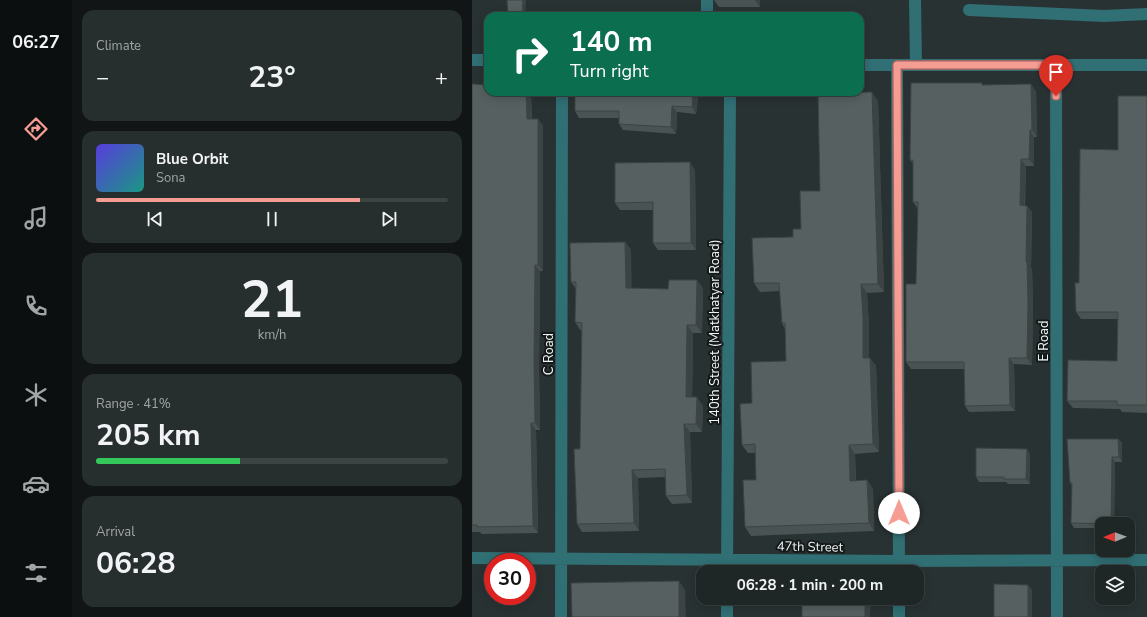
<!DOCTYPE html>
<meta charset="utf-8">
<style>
body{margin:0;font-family:"Nunito Sans",sans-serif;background:#272e2e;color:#f1f3f6;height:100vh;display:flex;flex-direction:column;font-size:15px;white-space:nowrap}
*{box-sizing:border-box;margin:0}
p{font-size:13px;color:#a1a5a7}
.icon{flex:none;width:22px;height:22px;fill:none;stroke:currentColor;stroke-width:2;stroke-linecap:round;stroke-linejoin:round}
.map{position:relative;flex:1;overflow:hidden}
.details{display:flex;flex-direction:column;gap:10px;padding:10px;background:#111515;width:400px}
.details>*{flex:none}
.guide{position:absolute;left:12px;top:12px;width:380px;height:84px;border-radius:12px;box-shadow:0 2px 10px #0003,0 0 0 1px #3c4343;background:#0b6e4f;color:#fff;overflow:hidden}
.needle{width:26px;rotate:269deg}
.tools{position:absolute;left:623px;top:517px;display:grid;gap:8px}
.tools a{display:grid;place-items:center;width:40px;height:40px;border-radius:8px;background:#1f2626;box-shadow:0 2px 10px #0003,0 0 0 1px #3c4343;font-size:20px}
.speed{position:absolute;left:12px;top:553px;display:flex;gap:8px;font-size:20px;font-weight:700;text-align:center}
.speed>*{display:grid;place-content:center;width:52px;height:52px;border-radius:50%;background:#1f2626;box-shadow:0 2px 10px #0003,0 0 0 1px #3c4343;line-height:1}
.speed .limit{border:6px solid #d22;background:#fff;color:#111}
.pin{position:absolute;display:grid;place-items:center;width:34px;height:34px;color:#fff;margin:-41px -17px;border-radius:50% 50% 50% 0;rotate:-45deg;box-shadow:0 0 4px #0007}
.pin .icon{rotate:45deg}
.me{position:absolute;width:44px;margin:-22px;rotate:0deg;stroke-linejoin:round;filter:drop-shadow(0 0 3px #0008)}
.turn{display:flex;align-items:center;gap:14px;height:84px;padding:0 20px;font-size:18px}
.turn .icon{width:52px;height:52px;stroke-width:2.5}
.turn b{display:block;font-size:28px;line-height:34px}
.big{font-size:30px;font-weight:700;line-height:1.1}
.details .tile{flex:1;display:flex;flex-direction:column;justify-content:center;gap:6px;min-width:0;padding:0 14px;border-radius:12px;background:#272e2e}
.details .dial{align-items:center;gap:0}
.dial b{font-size:52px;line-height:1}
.song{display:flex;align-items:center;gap:12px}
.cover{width:48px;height:48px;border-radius:6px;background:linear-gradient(135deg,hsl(250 70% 55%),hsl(170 70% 35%))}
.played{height:4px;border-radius:2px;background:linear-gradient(90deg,#f59c93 75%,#3c4343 75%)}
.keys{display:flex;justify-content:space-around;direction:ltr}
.heat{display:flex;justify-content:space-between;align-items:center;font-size:22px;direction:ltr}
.charge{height:6px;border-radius:3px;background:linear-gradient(90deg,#34c759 41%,#3c4343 0)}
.trip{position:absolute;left:224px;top:565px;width:228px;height:40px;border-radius:12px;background:#1f2626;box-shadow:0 2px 10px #0003,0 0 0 1px #3c4343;font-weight:700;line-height:40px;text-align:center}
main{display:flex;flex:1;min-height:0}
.menu{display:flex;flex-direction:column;width:72px;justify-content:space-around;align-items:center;background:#0c0f0f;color:#a1a5a7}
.menu .icon{width:28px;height:28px}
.menu .selected{color:#f59c93}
.menu b{font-size:18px;color:#f1f3f6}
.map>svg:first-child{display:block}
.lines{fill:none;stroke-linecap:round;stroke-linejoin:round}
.minor{stroke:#306f74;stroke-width:12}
.wall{fill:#4a5353}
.shaded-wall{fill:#3c4343}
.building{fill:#566060;stroke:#3c4343}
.route-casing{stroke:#9f6560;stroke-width:10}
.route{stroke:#f59c93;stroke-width:7}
.labels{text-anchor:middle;stroke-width:4;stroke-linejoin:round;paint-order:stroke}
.street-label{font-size:13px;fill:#f0f6f6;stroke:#151919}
</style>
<main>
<nav class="menu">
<b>06:27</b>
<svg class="icon selected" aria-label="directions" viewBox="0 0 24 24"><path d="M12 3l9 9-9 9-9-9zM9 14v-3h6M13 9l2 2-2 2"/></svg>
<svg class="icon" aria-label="music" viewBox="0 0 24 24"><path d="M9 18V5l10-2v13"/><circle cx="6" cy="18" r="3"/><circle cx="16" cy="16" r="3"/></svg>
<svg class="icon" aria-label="phone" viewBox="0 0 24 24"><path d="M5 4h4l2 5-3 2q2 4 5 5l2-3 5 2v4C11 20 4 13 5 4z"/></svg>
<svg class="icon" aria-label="climate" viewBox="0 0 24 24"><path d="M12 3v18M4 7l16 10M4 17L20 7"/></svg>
<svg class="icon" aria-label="car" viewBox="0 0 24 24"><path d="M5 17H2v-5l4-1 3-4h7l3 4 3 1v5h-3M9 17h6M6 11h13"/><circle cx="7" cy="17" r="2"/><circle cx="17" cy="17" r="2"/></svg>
<svg class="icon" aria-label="filters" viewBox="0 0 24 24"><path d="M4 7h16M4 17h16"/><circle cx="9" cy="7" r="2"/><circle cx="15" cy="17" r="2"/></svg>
</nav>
<section class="details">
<div class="tile"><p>Climate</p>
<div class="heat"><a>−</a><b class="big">23°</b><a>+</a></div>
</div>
<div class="tile">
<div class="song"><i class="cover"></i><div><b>Blue Orbit</b><p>Sona</p></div></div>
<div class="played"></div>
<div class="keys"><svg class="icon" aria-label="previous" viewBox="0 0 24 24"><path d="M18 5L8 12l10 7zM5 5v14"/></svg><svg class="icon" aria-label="pause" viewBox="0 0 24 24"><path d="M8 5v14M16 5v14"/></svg><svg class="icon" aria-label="next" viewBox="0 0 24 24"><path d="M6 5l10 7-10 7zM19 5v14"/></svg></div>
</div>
<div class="tile dial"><b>21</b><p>km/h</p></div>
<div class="tile"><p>Range · 41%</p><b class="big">205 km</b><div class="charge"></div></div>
<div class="tile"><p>Arrival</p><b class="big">06:28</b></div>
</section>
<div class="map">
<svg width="675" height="617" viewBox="0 0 675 617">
<rect width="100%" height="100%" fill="#293233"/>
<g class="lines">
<path class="minor" d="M443 0 444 65
M497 10 632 16 675 14
M235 16V0
M0 60H16
M388 65H675
M425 65 427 572
M584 65 585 617
M0 558 427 561 675 560
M255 572 258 92
M89 617 90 92
M255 617V598
M427 617V598"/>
</g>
<path class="wall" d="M242 0H288V7H247Z
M0 84 16 92H57L59 95 60 119H66L71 126V271H68L67 368 68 430H64L66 533 10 534 8 532H0Z
M510 85 564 91 565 137H562V166H554L553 206H555L560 212 559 268 560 269 561 310 560 365 542 364 543 411 497 412 493 406 492 369H439L434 362 444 284 446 209 441 202V163L438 160Z
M226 96 224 114 205 112 204 134 151 130 147 124V118H107L103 111Z
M675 96V413L650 412 648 409 601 408 595 401 645 361 646 319H609L604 312 607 283 646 150Z
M406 101 412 292 395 293 397 327V358L404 366 407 452 383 454 384 480H395L401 489 402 531 279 536 273 527 284 480V453H276L270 445 314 361 313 329 310 323 308 291 288 292 282 283 321 237 329 229 348 191Z
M223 170 224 250H186L181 243V210H148L143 203Z
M153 242 159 250V288L196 289 231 288 230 333H221L220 397 231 406 230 432H218L220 503 200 504 194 496V477L166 478 167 531 110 532 105 524 108 449 110 331H109L103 322 104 289 99 282Z
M646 439 650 443V462H643L642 524H630V528H602L599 523 600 486 598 483Z
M558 454V484H536L534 482H507L504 477Z"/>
<path class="shaded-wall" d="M51 0H54L53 16H50Z
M283 0H288V7Z
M559 84 564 91 565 137 560 130Z
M54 92H57L59 95 60 126 55 119Z
M221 92H223L226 96 224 114 220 107Z
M400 92 406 101 412 292 406 284Z
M200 106 205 112 204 134 199 127Z
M66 119 71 126V271L66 265Z
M558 130 562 137V166L557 159Z
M549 159 554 166 552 212 548 205Z
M218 162 223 170 224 250 219 243Z
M555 206 560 212 559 268 560 269 561 310 560 365 555 358 554 262Z
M153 242 159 250 160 297 154 288Z
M63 265 68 271 67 368 68 430 63 423 62 361Z
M225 280 231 288 230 333 224 325Z
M389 284 395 293 397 327V366L391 358Z
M215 325 221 333 220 405 214 397Z
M398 358 404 366 407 452 401 444Z
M537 358 542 364 543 411 538 405Z
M225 397 231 406 230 432 224 424Z
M59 423 64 430 66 533 61 526Z
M212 424 218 432 220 503 215 495Z
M646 439 650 443V462L647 457Z
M377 445 383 454 384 489 378 481Z
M555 449 558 454V484L554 479Z
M640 457 643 462 642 524H639Z
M160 470 166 478 167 531 162 523Z
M395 480 401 489 402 531 397 523Z
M207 581 213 590 214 617H207Z
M556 585 560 590V617H556Z
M393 598H399L398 617H393Z"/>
<path class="building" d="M35 0H51L50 16H36Z
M439 83H510V85L559 84 560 130H558L557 159H549L548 205 555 206 554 262H555L556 304 555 358H537L538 405 493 406 492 362H434V284H444L446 202H441V160H438Z
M0 84 16 85V92H54L55 119H66V265H63L62 361 63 423H59L61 526 5 527V525H0Z
M103 92H221L220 107 200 106 199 127 147 124V111H103Z
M400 92 406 284H389L391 318V358H398L401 444 377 445 378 481 395 480 397 523 273 527 271 480H284L283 444 270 445 268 404 280 403 279 362 314 361 313 323H310L307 283H282L280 238 321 237V229H329L328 191H348L346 94Z
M646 96H675V405H645V401H595L596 360 645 361 646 312H604L603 283H607L608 149 646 150Z
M218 162 219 243H181V202L143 203V163Z
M153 242 154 288 196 289 197 280H225L224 325H215L214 397H225L224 424H212L215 495 194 496 193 469 160 470 162 523 105 524 102 449H108L110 323 103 322 104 282H99L98 243Z
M595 439H646L647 457H640L639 524 599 523 600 483H598Z
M504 448 555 449 554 479H532V477H504Z
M207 581V617H100L99 583Z
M522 584 556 585V617H522Z
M330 598H393V617H330Z"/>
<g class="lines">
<g class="route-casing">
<path id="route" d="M427 513 425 65H584V96"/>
</g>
<use href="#route" class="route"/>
</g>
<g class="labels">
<g class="street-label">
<text transform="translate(242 332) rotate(-90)" y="5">140th Street (Matkhatyar Road)</text>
<text transform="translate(571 341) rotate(-90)" y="5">E Road</text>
<text transform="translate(76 354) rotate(-90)" y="5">C Road</text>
<text transform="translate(338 546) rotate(1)" y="5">47th Street</text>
</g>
</g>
</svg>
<div class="tools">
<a><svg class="needle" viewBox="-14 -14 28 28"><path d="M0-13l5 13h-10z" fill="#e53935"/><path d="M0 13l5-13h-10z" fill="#a1a5a7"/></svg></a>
<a><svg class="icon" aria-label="layers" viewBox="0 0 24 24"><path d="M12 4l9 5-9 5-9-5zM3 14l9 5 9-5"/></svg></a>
</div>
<div class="speed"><div class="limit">30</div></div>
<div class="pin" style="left:584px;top:96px;background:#d93025"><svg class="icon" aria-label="arrive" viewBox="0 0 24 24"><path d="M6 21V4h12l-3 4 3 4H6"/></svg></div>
<svg class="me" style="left:427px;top:513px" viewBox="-20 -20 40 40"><circle r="19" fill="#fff"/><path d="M0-13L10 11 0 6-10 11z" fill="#f59c93"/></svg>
<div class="trip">06:28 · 1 min · 200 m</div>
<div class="guide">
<div class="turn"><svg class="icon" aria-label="right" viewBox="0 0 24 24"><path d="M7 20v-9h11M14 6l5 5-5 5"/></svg><div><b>140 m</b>Turn right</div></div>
</div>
</div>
</main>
